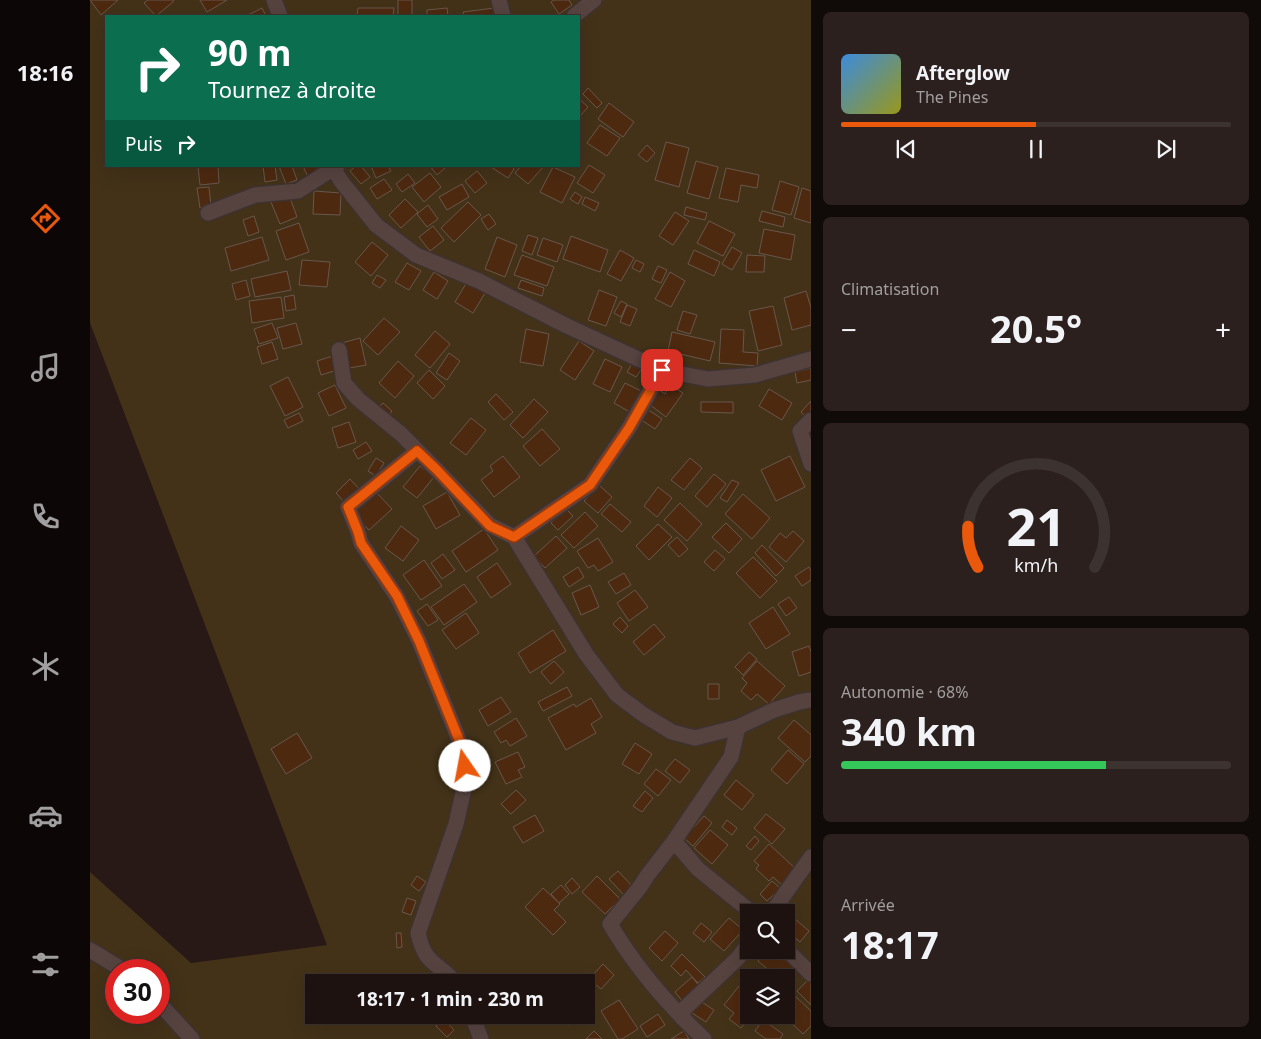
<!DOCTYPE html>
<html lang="fr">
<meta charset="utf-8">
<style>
body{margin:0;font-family:"Noto Sans",sans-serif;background:#2b201e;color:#f1f3f6;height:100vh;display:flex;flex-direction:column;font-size:19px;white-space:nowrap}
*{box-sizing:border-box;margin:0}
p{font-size:16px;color:#a19e9f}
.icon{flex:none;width:28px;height:28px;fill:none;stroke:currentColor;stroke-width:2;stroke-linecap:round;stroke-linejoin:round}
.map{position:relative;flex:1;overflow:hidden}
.details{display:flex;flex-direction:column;gap:12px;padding:12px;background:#100a09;width:450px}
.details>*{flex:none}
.banner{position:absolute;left:15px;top:15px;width:475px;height:152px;border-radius:0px;box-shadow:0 5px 20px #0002,0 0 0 1px #3c3230;background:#0b6e4f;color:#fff;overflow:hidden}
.controls{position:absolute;left:650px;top:904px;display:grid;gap:10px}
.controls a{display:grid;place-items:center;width:55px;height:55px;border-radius:0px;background:#1e1210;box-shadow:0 5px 20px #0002,0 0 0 1px #3c3230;font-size:25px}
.speed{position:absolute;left:15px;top:959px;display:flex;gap:10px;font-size:25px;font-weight:700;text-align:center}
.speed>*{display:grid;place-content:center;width:65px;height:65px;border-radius:50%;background:#1e1210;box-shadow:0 5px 20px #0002,0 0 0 1px #3c3230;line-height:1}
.speed .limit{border:8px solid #d22;background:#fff;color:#111}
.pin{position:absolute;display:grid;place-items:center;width:42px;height:42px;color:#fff;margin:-21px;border-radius:10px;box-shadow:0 2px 8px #0006}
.me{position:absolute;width:55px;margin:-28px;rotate:348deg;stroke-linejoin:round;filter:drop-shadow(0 0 4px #0008)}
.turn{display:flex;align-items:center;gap:18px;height:105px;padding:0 20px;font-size:22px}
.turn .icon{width:65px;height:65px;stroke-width:2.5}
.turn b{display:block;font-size:35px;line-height:42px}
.then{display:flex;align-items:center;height:48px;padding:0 20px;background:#0003;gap:10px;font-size:19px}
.big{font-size:38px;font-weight:700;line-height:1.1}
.details .card{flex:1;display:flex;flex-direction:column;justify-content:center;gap:8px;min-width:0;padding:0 18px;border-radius:8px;background:#2b201e}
.details .dial{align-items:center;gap:0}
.dial svg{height:130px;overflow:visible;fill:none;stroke:#3c3230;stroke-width:7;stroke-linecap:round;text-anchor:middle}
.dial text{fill:#f1f3f6;stroke:none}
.song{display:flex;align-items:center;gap:15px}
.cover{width:60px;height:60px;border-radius:8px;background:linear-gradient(135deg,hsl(210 70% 55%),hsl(60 70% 35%))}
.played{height:5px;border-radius:2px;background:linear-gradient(90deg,#ea580c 50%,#3c3230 50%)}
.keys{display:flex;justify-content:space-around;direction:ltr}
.heat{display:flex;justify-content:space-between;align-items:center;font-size:28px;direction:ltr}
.charge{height:8px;border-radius:4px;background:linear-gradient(90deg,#34c759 68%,#3c3230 0)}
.trip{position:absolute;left:215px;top:974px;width:290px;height:50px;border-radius:0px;background:#1e1210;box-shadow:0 5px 20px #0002,0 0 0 1px #3c3230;font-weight:700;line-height:50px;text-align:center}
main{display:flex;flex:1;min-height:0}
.dock{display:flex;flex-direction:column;width:90px;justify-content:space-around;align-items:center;background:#0c0706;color:#a19e9f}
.dock .icon{width:35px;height:35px}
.dock .on{color:#ea580c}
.dock b{font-size:22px;color:#f1f3f6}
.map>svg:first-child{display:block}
.green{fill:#433218;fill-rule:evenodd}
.building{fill:#4d2910;stroke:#68574d}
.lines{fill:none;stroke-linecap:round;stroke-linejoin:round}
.street-casing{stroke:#3e3231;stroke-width:18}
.street{stroke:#564340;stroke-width:15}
.route-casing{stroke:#983908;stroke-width:12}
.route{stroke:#ea580c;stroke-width:9}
</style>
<main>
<nav class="dock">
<b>18:16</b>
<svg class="icon on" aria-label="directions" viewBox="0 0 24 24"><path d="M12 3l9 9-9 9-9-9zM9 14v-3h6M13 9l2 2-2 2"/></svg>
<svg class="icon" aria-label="music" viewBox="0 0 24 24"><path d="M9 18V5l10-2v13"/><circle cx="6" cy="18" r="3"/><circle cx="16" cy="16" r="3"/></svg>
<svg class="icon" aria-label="phone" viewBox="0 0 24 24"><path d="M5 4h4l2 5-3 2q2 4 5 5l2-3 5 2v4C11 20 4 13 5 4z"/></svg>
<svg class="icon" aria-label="climate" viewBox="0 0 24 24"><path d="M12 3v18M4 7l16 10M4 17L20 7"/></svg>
<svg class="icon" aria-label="car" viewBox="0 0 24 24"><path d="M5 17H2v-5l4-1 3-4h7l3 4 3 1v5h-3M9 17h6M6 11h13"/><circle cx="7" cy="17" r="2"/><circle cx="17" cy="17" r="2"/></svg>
<svg class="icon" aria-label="filters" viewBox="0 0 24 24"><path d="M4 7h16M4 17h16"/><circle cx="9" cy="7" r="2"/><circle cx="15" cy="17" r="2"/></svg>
</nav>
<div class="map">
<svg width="721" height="1039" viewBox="0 0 721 1039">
<rect width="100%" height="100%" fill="#281816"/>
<path class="green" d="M0 0H721V1039H0V872L101 963 237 945 0 323ZM16 16H489V166H16ZM659 912H696V950H659ZM26 970H69V1012H26ZM659 978H696V1015H659ZM224 982H496V1015H224Z"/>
<path class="building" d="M0 0H28L11 15Z
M58 0H83L84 1 66 16 54 3Z
M110 0H137L117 12Z
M308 0H322V16H308Z
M464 0H479L482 5 469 14 461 2Z
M172 8 176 16H159L158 15Z
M268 8H304L303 16H267Z
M357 8 358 16H337V10Z
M404 8 405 16H374L373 12Z
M498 88 512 103 507 108 493 94Z
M489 99 498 107 489 117Z
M519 103 544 122 533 137 508 119Z
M510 125 530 138 517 156 497 143Z
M576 142 599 148 589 187 565 180Z
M557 145 565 153 557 162 548 155Z
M606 161 628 167 619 199 597 193Z
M499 165 515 175 503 193 487 183Z
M108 166H128L129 183 110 185Z
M173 166H185L187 180 175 182Z
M189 166H202L207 180 196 184Z
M213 166H239L218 177Z
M266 166H271L280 177 271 184 260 171Z
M281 166H298L301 171 286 178Z
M340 166H357L347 175Z
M402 166H421L424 169 418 178 401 167Z
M431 166H454L438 184 425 173Z
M463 167 485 177 472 203 450 192Z
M636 168 669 175 667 188 651 185 648 202 629 198Z
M387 171 397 183 385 193 375 181Z
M340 173 351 187 334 202 322 187Z
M318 174 325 183 312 192 306 184Z
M294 179 302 190 287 199 280 188Z
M690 181 709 187 701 215 682 210Z
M372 184 379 197 357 210 349 197Z
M119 187 121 206 110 208 107 188Z
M712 188 721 191V223L704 218Z
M224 191 251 193 250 215 223 214Z
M485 192 492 197 488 204 480 199Z
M199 195 207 217 190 224 181 202Z
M495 197 509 203 505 211 492 204Z
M315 199 328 212 311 228 299 215Z
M378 202 391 215 364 242 351 228Z
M338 205 348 219 337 227 327 214Z
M596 207 617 213 615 220 594 215Z
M672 211 695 217 693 227 669 221Z
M585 212 599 221 583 245 569 236Z
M399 214 406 224 398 230 391 219Z
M164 216 169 232 158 236 153 220Z
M619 221 645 234 633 256 607 243Z
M209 223 219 252 196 260 186 231Z
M343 226 354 240 340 251 329 237Z
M674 229 705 235 701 260 669 253Z
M438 235 448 238 442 255 432 251Z
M481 236 518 250 510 272 473 259Z
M172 237 179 260 141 271 135 248Z
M407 237 427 245 415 277 395 269Z
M453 238 473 245 467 262 447 255Z
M282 242 298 255 281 276 265 262Z
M642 247 652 253 642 270 632 264Z
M530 250 544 258 531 281 517 274Z
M604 250 630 262 624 276 598 264Z
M432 255 464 267 457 286 424 275Z
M657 255 675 256 674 272H656Z
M212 260 240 262 237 287 209 285Z
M546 260 554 264 550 272 542 268Z
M317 263 331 271 319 290 305 282Z
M568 266 577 270 571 283 562 279Z
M197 271 201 290 165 297 161 279Z
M344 272 358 281 347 299 333 290Z
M580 272 595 281 581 307 565 299Z
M287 275 296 280 290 288 282 283Z
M156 280 160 296 146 300 142 284Z
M431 280 454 288 452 296 428 288Z
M377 282 395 293 383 313 365 302Z
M509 290 527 297 516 326 498 320Z
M716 291 721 308V325L702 330 694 298Z
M204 295 206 309 196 311 194 297Z
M191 297 194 318 162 323 159 301Z
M531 301 537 304 531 317 524 313Z
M537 305 547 309 540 326 530 322Z
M683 306 692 345 668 351 659 311Z
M593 311 607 315 600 334 587 330Z
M294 318 310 332 288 355 273 341Z
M182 323 188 338 169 344 164 329Z
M206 323 212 344 193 349 187 328Z
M436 329 459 334 453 366 430 362Z
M631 329 654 330 653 352 668 353 667 366 629 363Z
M345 331 360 344 340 368 325 355Z
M582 332 625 342 620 361 578 351Z
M270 338 276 365 254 369 248 344Z
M489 341 504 351 485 380 470 370Z
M182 342 188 359 172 364 167 347Z
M359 353 370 361 357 380 346 373Z
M246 355 250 369 231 375 227 361Z
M515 359 532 367 520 392 503 384Z
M308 361 324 376 305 398 289 383Z
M543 362 552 368 546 377 537 372Z
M721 368V380L707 383 705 372Z
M339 370 355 386 343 399 327 383Z
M198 377 213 407 195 416 180 386Z
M535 383 551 391 540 412 524 403Z
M245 385 256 408 239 416 228 393Z
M581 385 593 393 576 417 559 404 569 390 575 394Z
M679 389 702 403 692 420 669 406Z
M406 394 423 412 414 420 398 402Z
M444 399 458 412 433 438 420 425Z
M721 401V419L720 420 711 412Z
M611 402H643V413L611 412Z
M293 403 302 411 296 418 287 410Z
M557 409 572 419 565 429 550 419Z
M209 413 213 421 198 428 194 420Z
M381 418 396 430 376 455 360 443Z
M259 422 266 442 248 448 242 428Z
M452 429 470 449 450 466 433 446Z
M276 442 282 451 268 459 263 450Z
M413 456 430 477 404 497 391 480 403 471 400 466Z
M700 456 715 487 686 501 671 470Z
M286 458 294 463 286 476 278 471Z
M600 458 612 468 594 490 581 480Z
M330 466 344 477 327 498 313 487Z
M624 474 636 484 617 507 605 496Z
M260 479 270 490 256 504 246 493Z
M642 480 649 483 637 502 630 498Z
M509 485 522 497 508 513 494 501Z
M568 487 582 498 567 517 554 506Z
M286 492 302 509 279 530 263 513Z
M357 492 370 515 346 529 333 506Z
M653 494 680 518 662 539 635 514Z
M590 503 612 524 597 541 574 520Z
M520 504 541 522 532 532 511 514Z
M476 509 483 516 468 530 461 523Z
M495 512 508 526 484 548 471 535Z
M636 523 652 539 639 553 622 537Z
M568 524 582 537 559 560 546 546Z
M311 526 329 540 313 561 295 548Z
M394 529 408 550 376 572 362 551Z
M703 531 714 541 696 562 679 547 690 533 696 538Z
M466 536 477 548 455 568 444 556Z
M587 537 598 549 589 557 578 545Z
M508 538 523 562 508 571 504 565 498 568 487 551Z
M672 545 694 568 686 576 665 553Z
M625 550 635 559 624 571 614 562Z
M353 554 365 570 352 579 341 563Z
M663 557 687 581 670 598 646 573Z
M334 560 352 586 331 600 313 575Z
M407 563 421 584 401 598 387 577Z
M488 567 494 577 479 587 473 577Z
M719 567 721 571V580L712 586 705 576Z
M534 573 541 585 526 594 518 582Z
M374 584 387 602 354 625 341 607Z
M500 585 509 607 491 615 482 593Z
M545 590 558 607 539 621 527 603Z
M699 597 707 608 696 616 688 604Z
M337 604 348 620 338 626 327 611Z
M683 607 700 634 676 649 659 623Z
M376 613 389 633 366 649 352 630Z
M530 617 538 626 532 633 523 624Z
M564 624 575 637 554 655 543 642Z
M463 630 476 651 440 673 428 653Z
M719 646 721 652V672L709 676 702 652Z
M659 652 667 659 653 675 645 667Z
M464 661 474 672 461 684 451 672Z
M667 661 695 686 679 704 667 694 661 700 651 691 657 683 652 678Z
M618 684H629V699H618Z
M477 687 482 696 453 711 448 702Z
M411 697 421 712 398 726 389 710Z
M501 698 512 717 501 724 506 733 476 750 458 718 484 704 486 707Z
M426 718 437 736 420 746 416 740 411 743 404 732Z
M704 720 721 735V756L715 762 688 738Z
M207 733 222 758 196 774 181 749Z
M545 743 562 754 549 774 532 764Z
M698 750 714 764 697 784 681 770Z
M428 752 435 767 428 770 432 777 416 784 405 762Z
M585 759 600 770 590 783 575 771Z
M566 769 581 780 568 796 554 784Z
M646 780 664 795 652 810 634 795Z
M426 790 436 800 421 814 411 804Z
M555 791 563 798 552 812 543 806Z
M676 814 695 829 682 844 664 828Z
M445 815 454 831 433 843 423 827Z
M614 816 622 823 603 846 594 838Z
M637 820 647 828 642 835 632 827Z
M620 830 638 845 622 864 604 848Z
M665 836 669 841 661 850 656 846Z
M679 844 707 870 693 886 683 877 679 881 666 869 669 865 664 861Z
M528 871 544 888 535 896 519 879Z
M327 876 336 882 329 891 321 885Z
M507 876 530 899 515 914 492 892Z
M482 878 490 887 482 894 475 885Z
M682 881 690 888 677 901 670 894Z
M471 885 479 894 469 903 461 894Z
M453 888 470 904 464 910 476 922 463 935 435 907Z
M317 898 326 901 321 915 312 912Z
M639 918 653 930 634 951 620 939Z
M705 919 719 931 710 942 696 930Z
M611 923 622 932 614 942 603 933Z
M575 931 588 943 572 961 559 948Z
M306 933H311L312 947 307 948Z
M677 950H684L704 966 695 978H688L668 961Z
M592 954 615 977 608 983 596 970 591 976 581 966Z
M513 964 524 975 511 989 499 979Z
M602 977 611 988 594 1003 585 992Z
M720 978 721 979V1005L707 991Z
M649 986 659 993V1015H666L663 1019 660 1017 651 1028 639 1019 644 1013 634 1005Z
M706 997 721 1011V1026L713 1034 693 1015H696V1008Z
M529 1000 548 1029 532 1039H528L511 1011Z
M610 1001 624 1010 616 1022 602 1013Z
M568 1014 575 1025 557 1037 550 1026Z
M472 1015H495L478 1025Z
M353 1018 364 1030 357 1037 346 1026Z
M673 1020 693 1034 690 1039H676L665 1031Z
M504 1031 512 1039H496Z
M594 1031 599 1039H581Z"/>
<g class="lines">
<g class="street-casing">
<path id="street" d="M184 0 190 16
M409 0 413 16
M484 16 504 0
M242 166 251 181 286 225 326 255 389 281 477 326 572 370 618 379 665 375 721 359
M118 213 165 195 208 191 247 166
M249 350 254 383 268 399 311 434 346 469 400 525 424 537 496 654 527 695 554 715 582 732 605 738 648 727 684 710 709 702 721 700
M721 420 710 431 721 464
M327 451 258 507 268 532 271 543 307 597 329 641 374 752 376 780 366 824 328 933C335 965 346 961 365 982
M424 537 500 485 539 428 572 370
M584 841 608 869 661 912
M682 912 721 857
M696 949 721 974
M0 950 33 970
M69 1003 102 1039
M382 1015 391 1039
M592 1018 594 1009 648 958 659 943
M614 1039C579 1006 544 965 520 924L550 887 557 876 584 841 641 757 648 727"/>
</g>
<use href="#street" class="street"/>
</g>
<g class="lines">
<g class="route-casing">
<path id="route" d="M375 766 374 752 329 641 307 596 271 543 268 532 258 507 327 451 346 469 400 526 424 537 500 485 539 428 572 370"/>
</g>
<use href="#route" class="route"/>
</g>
</svg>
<div class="controls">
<a><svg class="icon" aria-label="search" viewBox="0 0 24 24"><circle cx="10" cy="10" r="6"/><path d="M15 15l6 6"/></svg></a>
<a><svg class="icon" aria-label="layers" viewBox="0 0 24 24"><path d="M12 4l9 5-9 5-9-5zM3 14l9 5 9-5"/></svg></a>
</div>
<div class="speed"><div class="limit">30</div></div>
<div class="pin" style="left:572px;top:370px;background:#d93025"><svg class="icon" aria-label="arrive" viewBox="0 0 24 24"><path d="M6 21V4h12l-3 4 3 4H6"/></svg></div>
<svg class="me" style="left:375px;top:766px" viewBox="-20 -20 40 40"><circle r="19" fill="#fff"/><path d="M0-13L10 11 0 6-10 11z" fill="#ea580c"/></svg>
<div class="trip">18:17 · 1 min · 230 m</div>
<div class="banner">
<div class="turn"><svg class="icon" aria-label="right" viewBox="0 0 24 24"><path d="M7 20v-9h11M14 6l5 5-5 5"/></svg><div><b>90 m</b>Tournez à droite</div></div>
<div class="then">Puis<svg class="icon" aria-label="right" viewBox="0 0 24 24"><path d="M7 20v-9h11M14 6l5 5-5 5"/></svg></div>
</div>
</div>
<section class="details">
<div class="card">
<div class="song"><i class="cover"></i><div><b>Afterglow</b><p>The Pines</p></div></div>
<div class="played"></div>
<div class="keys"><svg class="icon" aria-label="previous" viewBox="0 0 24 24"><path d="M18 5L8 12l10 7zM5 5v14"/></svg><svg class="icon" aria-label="pause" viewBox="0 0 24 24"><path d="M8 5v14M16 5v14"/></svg><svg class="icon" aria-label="next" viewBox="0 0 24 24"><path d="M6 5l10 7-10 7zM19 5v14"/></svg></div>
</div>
<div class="card"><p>Climatisation</p>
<div class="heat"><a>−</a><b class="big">20.5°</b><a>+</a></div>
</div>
<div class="card dial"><svg viewBox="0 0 100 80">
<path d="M14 69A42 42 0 1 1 86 69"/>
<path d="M14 69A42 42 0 0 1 8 44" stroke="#ea580c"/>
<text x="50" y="56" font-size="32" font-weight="700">21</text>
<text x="50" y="72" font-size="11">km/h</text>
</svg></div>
<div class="card"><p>Autonomie · 68%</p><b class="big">340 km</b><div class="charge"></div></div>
<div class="card"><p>Arrivée</p><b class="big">18:17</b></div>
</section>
</main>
